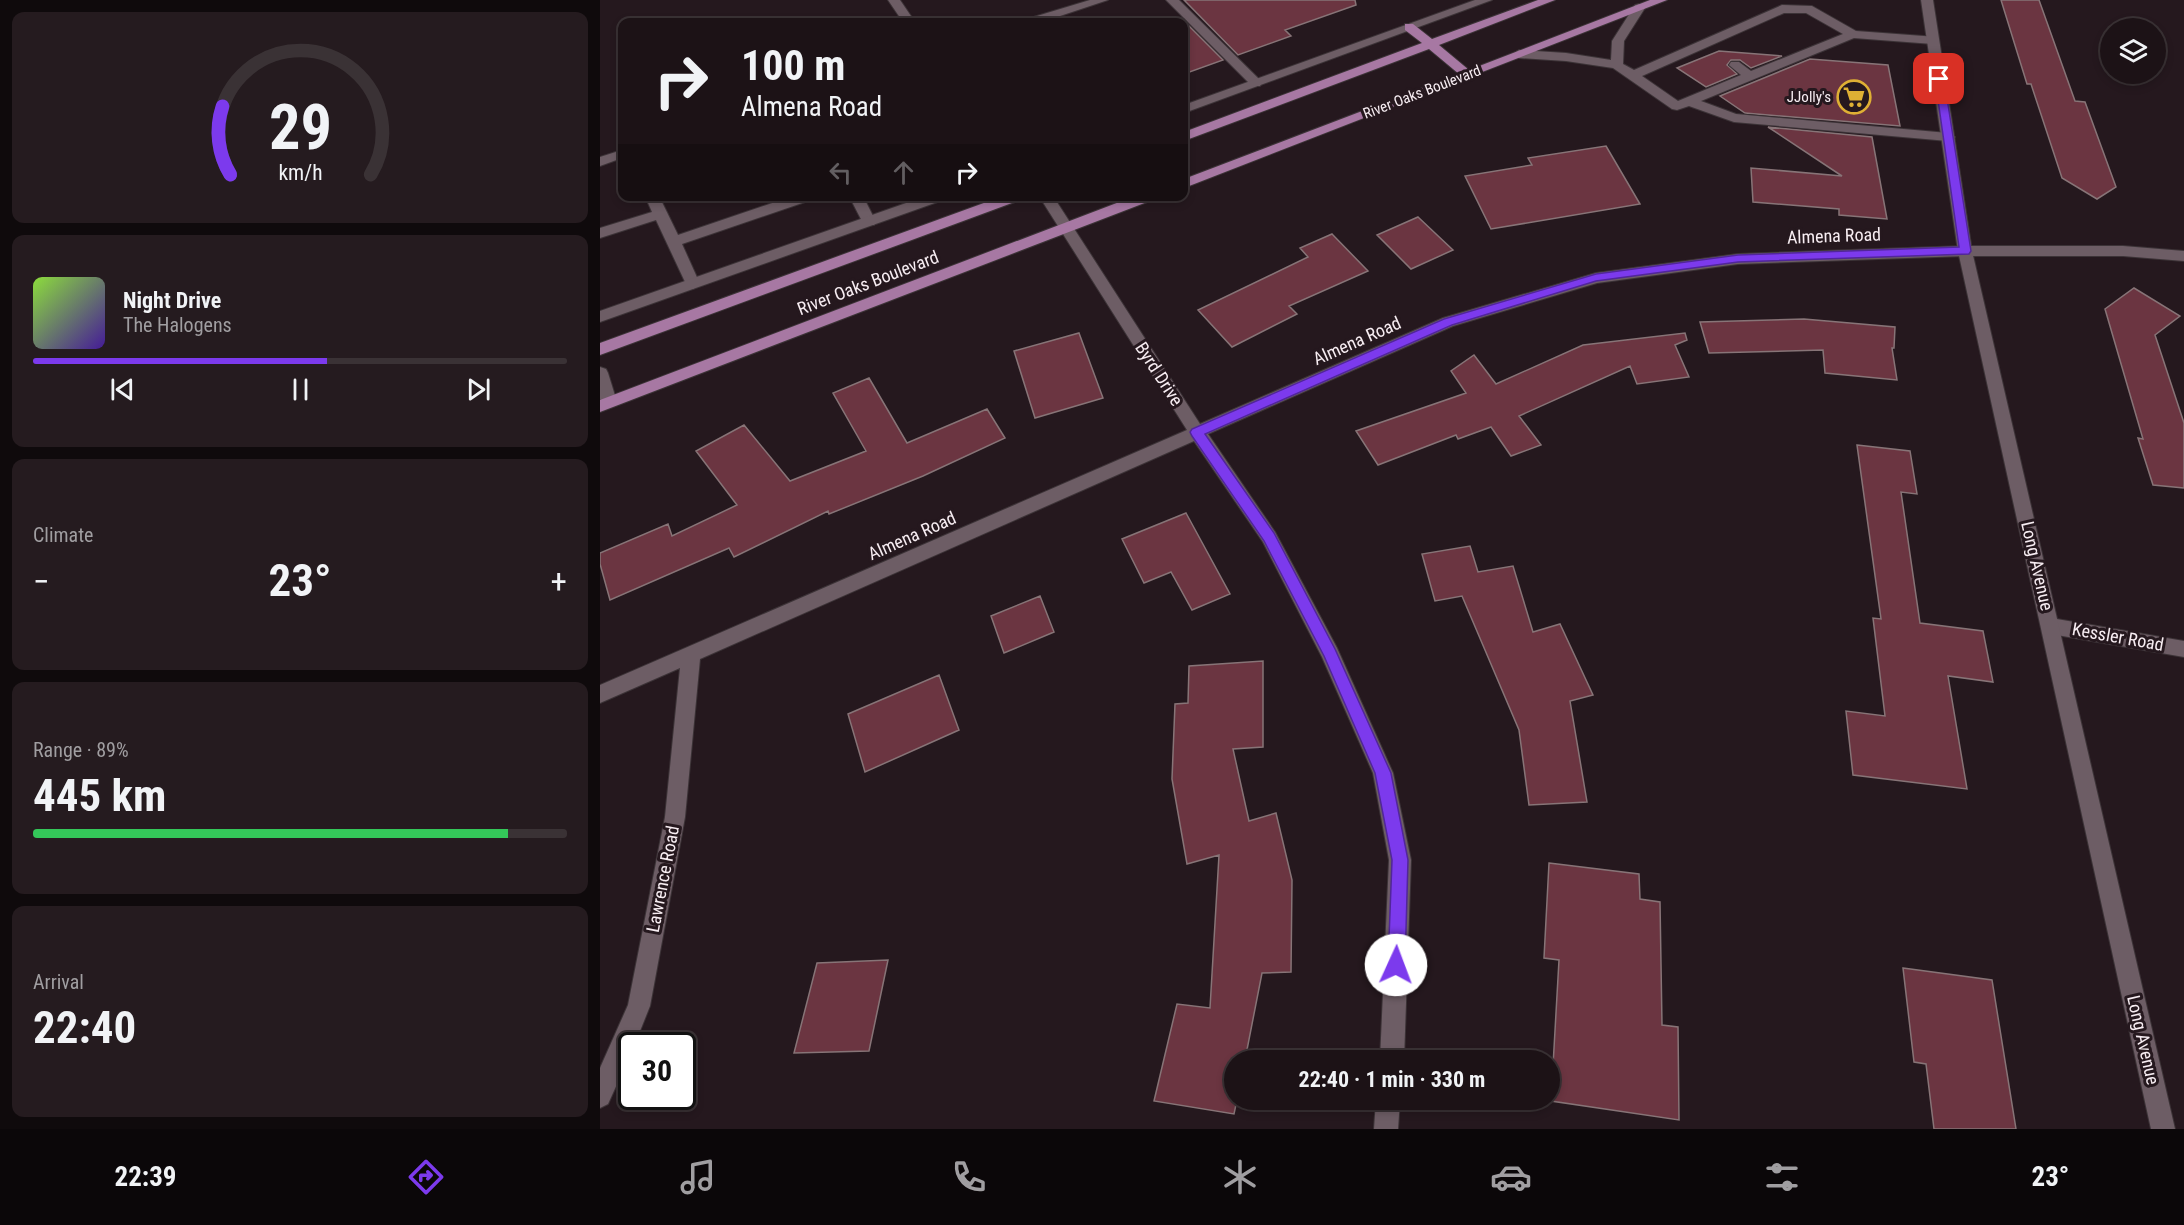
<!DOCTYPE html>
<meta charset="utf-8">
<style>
body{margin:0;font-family:"Roboto Condensed",sans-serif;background:#251b1f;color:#f1f3f6;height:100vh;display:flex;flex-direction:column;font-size:22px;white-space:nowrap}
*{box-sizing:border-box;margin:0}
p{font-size:20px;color:#a09ea1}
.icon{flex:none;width:33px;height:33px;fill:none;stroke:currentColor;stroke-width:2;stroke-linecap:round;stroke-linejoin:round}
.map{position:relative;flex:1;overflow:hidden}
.drawer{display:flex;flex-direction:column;gap:12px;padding:12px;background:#0f0a0c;width:600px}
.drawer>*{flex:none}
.guide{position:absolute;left:18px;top:18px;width:570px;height:183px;border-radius:12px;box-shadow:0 3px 9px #0003,0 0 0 2px #3a3235;background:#1c1216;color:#f1f3f6;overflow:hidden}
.controls{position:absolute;left:1500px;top:18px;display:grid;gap:12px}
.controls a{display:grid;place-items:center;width:66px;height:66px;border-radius:50%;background:#1c1216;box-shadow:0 3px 9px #0003,0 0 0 2px #3a3235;font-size:30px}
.speed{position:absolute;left:18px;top:1032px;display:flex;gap:12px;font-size:30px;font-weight:700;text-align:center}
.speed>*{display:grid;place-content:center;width:78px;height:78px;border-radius:50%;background:#1c1216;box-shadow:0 3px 9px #0003,0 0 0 2px #3a3235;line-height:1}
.speed .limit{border:3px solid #111;border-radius:9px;background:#fff;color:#111}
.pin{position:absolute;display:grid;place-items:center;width:51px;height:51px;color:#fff;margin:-26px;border-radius:12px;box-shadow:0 3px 9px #0006}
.me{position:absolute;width:66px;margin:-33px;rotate:2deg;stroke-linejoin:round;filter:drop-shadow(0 0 4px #0008)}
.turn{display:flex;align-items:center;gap:21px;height:126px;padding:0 24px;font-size:27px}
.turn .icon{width:78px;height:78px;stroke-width:2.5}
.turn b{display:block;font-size:42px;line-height:51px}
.lanes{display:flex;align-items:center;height:57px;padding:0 24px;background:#0003;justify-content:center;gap:30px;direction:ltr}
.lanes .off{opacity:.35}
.big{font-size:45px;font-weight:700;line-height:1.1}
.drawer .card{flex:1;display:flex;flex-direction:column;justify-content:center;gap:9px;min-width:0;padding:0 21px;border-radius:12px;background:#251b1f}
.drawer .dial{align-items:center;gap:0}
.dial svg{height:156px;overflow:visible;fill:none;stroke:#3a3235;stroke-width:7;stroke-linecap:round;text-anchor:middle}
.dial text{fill:#f1f3f6;stroke:none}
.song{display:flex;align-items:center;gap:18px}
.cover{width:72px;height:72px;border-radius:9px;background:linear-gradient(135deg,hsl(90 70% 55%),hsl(260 70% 35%))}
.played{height:6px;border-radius:3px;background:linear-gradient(90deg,#7c3aed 55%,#3a3235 55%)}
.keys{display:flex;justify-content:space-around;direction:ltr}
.heat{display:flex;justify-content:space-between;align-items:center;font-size:33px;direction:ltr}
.charge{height:9px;border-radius:4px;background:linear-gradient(90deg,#34c759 89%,#3a3235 0)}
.trip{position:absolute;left:624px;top:1050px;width:336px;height:60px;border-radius:30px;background:#1c1216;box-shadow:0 3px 9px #0003,0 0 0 2px #3a3235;font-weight:700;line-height:60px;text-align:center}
.tabs{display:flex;height:96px;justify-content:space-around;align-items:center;background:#0b0709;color:#a09ea1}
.tabs .icon{width:42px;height:42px}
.tabs .current{color:#7c3aed}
.tabs b{font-size:27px;color:#f1f3f6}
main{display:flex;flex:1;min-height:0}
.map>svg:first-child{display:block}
.building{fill:#6b3541;stroke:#877477;stroke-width:1.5}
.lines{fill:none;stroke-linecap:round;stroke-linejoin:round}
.service-casing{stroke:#3c3337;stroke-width:2}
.minor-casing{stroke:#3c3337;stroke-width:2}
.tertiary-casing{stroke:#3c3337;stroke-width:2}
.primary-casing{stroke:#3c3337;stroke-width:2}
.service{fill:#6d5d65;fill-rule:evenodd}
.minor{fill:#6d5d65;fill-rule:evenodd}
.tertiary{fill:#6d5d65;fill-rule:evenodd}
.primary{fill:#a778a3;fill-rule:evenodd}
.route{fill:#7c3aed;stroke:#51269a;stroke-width:1.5}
.labels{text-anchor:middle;stroke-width:6;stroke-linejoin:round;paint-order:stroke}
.far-street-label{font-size:15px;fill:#f7edf2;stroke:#25181e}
.far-poi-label{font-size:15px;fill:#f7edf2;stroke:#25181e;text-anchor:end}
.street-label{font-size:18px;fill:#f7edf2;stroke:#25181e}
</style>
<main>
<section class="drawer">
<div class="card dial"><svg viewBox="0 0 100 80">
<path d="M14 69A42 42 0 1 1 86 69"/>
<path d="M14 69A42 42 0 0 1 10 34" stroke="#7c3aed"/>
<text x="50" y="56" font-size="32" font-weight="700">29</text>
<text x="50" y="72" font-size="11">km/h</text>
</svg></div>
<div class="card">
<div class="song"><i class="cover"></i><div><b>Night Drive</b><p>The Halogens</p></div></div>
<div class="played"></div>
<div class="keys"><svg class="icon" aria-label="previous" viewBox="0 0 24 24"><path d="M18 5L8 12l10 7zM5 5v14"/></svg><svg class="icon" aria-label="pause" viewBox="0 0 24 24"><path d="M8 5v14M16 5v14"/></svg><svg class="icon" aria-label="next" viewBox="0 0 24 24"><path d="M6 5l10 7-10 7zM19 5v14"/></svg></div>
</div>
<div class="card"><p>Climate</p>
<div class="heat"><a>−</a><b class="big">23°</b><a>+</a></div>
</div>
<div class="card"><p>Range · 89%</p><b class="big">445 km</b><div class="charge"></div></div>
<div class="card"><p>Arrival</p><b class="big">22:40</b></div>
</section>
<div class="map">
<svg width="1584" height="1129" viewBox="0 0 1584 1129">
<rect width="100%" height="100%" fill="#25181e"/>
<path class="building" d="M584 0H755L756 5 685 30 691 36 638 55Z
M1401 0H1439L1475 101 1485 102 1516 187 1497 199 1462 178 1431 84H1427Z
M584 21 623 60 584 74Z
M1119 51 1182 56 1151 68 1140 60H1131L1127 65 1137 74 1106 87 1077 68Z
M1210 59 1288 65 1300 126 1145 113 1120 96Z
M1168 127 1272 137 1287 219 1239 215V209L1153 202 1151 168 1242 176Z
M1006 146 1040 204 891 229 865 176 932 165 928 158Z
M818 217 853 250 811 269 777 235Z
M732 234 768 271 689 306 697 314 632 347 598 310 708 257 700 248Z
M1534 288 1580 316 1555 335 1584 423V488L1553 485 1538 438 1543 439 1505 309Z
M1204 319 1295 327 1294 348H1292L1297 380 1225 373 1223 350 1109 353 1100 322Z
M479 333 503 398 435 418 414 351Z
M1085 333 1087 340 1075 345 1089 377 1037 384 1030 366 919 416 941 445 911 456 891 427 858 439 856 435 778 465 756 431 866 393 851 371 874 355 896 384 983 345Z
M269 378 307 443 387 409 405 438 323 476 229 514 228 511 134 557 129 548 10 600 0 564V553L68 524 72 536 137 505 96 451 144 425 190 481 266 451 233 393Z
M1257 445 1310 451 1317 494 1301 492 1320 623 1383 631 1393 682 1348 676 1367 789 1253 775 1246 711 1285 716 1273 618 1281 619Z
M586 513 630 594 592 610 571 572 544 583 522 539Z
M870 546 878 572 913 566 933 632 960 624 993 695 970 701 987 802 929 805 919 730 862 596 835 601 822 554Z
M440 596 454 632 404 653 391 616Z
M663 661V747L633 749 649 821 676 813 692 880 691 972 662 973 645 1060H634V1100H637L634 1114 554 1101 577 1004 610 1008 619 855 587 864 572 779 575 704 588 703 589 666Z
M339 675 359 730 265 772 248 714Z
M949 863 1039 874 1040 899 1060 902 1062 1025 1078 1027 1079 1120 951 1101 959 960 944 958Z
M288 960 269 1051 194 1053 217 963Z
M1303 968 1392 980 1416 1129H1334L1326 1064 1314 1062Z"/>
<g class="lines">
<g class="service-casing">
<path id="service" d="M566 0H579L660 80 662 83 660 86H652Z
M1039 4 1045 8 1024 41 1023 64 1034 70 1182 5 1212 6 1256 31 1337 37V43L1333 44 1254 38 1101 101 1136 114 1348 133 1355 137 1348 141 1134 122 1089 106 1077 110 1072 109 1013 68 966 61 919 58 913 54 919 50 966 53 1011 60 1012 41 1035 5ZM1184 13H1206L1243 34 1151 71 1139 62H1131L1129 65 1141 75 1078 101 1042 76Z
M45 196H59L78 235 193 196H216L214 199 82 244 100 284 93 289 86 284 56 220 0 238V228L52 212Z
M249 196H263L276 222 274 225H264Z"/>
</g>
<g class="minor-casing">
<path id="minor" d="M288 0H300L315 22H303Z
M490 0H508L442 22H425L427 19Z
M875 0H892L584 113V105Z
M22 150V158L0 166V157Z
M326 196H348L346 199 0 322V311Z
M439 196H453L600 424 843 318 996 273 1138 254 1365 246H1523L1584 251V261L1523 256H1365L1138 264 997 283 853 326 608 434 675 532 737 648 793 773 811 860 804 1060H780L789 860 773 773 722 657 663 542 594 441 100 659 85 817 50 1006 34 1046H32V1051L8 1104 0 1108V1068L28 1005 65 817 80 668 0 703V685L587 430Z
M0 367 6 369 8 373 17 402 15 406H3L0 399Z
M1451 618 1584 641V657L1451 634 1444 632 1442 626 1444 620Z
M776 1100H800L798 1129H774Z"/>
</g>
<g class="tertiary-casing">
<path id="tertiary" d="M1321 0H1333L1372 251 1575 1129H1551L1358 251Z"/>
</g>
<g class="primary-casing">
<path id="primary" d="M938 0H955L839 45 869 70 1050 0H1067L584 188V179L859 74 829 49 589 139 584 140V132L822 43 805 30V24H813L832 39Z
M403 196H425L423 199 0 355V343Z
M535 196H557L555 199 0 412V400Z"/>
</g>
<use href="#service" class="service"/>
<use href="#minor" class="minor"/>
<use href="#tertiary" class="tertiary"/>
<use href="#primary" class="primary"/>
</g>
<path class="route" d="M1339 76 1344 79 1371 251 1369 254 1138 262 996 281 852 325 605 434 674 533 735 649 791 773 808 860 805 965 803 971 796 973 790 971 788 965 792 860 775 773 724 656 664 541 592 436 590 432 592 429 844 319 996 274 1138 255 1359 247 1335 79Z"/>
<defs>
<g id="supermarket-ring" transform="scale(1.725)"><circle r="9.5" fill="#25181e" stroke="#dfb034" stroke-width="1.5"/><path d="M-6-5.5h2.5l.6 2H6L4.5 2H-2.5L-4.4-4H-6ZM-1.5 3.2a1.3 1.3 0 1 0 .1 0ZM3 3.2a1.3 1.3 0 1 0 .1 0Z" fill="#dfb034"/></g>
</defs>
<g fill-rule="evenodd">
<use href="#supermarket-ring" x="1254" y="97"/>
</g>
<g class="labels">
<g class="far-street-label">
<text transform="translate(822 92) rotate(-21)" y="5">River Oaks Boulevard</text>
</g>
<g class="far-poi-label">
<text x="1231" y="102">JJolly's</text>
</g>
<g class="street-label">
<text transform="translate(1234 236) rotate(-2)" y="6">Almena Road</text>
<text transform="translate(268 283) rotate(-21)" y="6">River Oaks Boulevard</text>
<text transform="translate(757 341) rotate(-24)" y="6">Almena Road</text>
<text transform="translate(559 374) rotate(57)" y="6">Byrd Drive</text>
<text transform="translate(312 536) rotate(-24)" y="6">Almena Road</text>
<text transform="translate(1437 566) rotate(77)" y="6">Long Avenue</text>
<text transform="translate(1518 637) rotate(10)" y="6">Kessler Road</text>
<text transform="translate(63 879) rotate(-79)" y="6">Lawrence Road</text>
<text transform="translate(1543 1040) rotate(77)" y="6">Long Avenue</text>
</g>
</g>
</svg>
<div class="controls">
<a><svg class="icon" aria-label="layers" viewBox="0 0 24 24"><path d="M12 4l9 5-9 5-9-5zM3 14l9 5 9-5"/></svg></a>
</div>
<div class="speed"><div class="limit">30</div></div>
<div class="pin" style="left:1339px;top:79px;background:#d93025"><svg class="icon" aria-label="arrive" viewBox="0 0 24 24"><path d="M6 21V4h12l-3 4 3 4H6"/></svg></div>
<svg class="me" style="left:796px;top:965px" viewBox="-20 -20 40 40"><circle r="19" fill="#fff"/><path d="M0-13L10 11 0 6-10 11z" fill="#7c3aed"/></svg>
<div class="trip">22:40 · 1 min · 330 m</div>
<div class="guide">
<div class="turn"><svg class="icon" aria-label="right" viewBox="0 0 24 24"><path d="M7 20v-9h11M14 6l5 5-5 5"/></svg><div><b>100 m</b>Almena Road</div></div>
<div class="lanes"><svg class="icon off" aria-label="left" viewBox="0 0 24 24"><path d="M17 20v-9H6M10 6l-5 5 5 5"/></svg><svg class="icon off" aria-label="ahead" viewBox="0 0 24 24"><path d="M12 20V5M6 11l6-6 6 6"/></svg><svg class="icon" aria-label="right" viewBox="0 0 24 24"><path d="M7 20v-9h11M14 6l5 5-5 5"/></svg></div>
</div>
</div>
</main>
<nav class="tabs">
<b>22:39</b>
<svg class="icon current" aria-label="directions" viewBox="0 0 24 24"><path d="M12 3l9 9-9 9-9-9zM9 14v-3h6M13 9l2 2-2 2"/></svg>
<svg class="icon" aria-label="music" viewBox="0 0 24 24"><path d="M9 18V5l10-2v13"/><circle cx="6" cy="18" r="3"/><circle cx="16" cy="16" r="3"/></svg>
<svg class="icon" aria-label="phone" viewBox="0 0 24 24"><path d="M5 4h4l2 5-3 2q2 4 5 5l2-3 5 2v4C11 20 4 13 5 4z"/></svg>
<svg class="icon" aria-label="climate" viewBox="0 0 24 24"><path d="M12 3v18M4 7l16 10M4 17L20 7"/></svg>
<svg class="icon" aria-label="car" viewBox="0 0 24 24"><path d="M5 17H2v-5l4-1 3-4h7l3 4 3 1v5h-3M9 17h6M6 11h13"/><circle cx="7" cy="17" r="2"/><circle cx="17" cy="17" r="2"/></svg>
<svg class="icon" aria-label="filters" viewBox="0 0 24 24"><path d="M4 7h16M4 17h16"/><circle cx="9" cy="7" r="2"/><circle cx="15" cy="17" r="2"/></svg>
<b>23°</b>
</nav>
